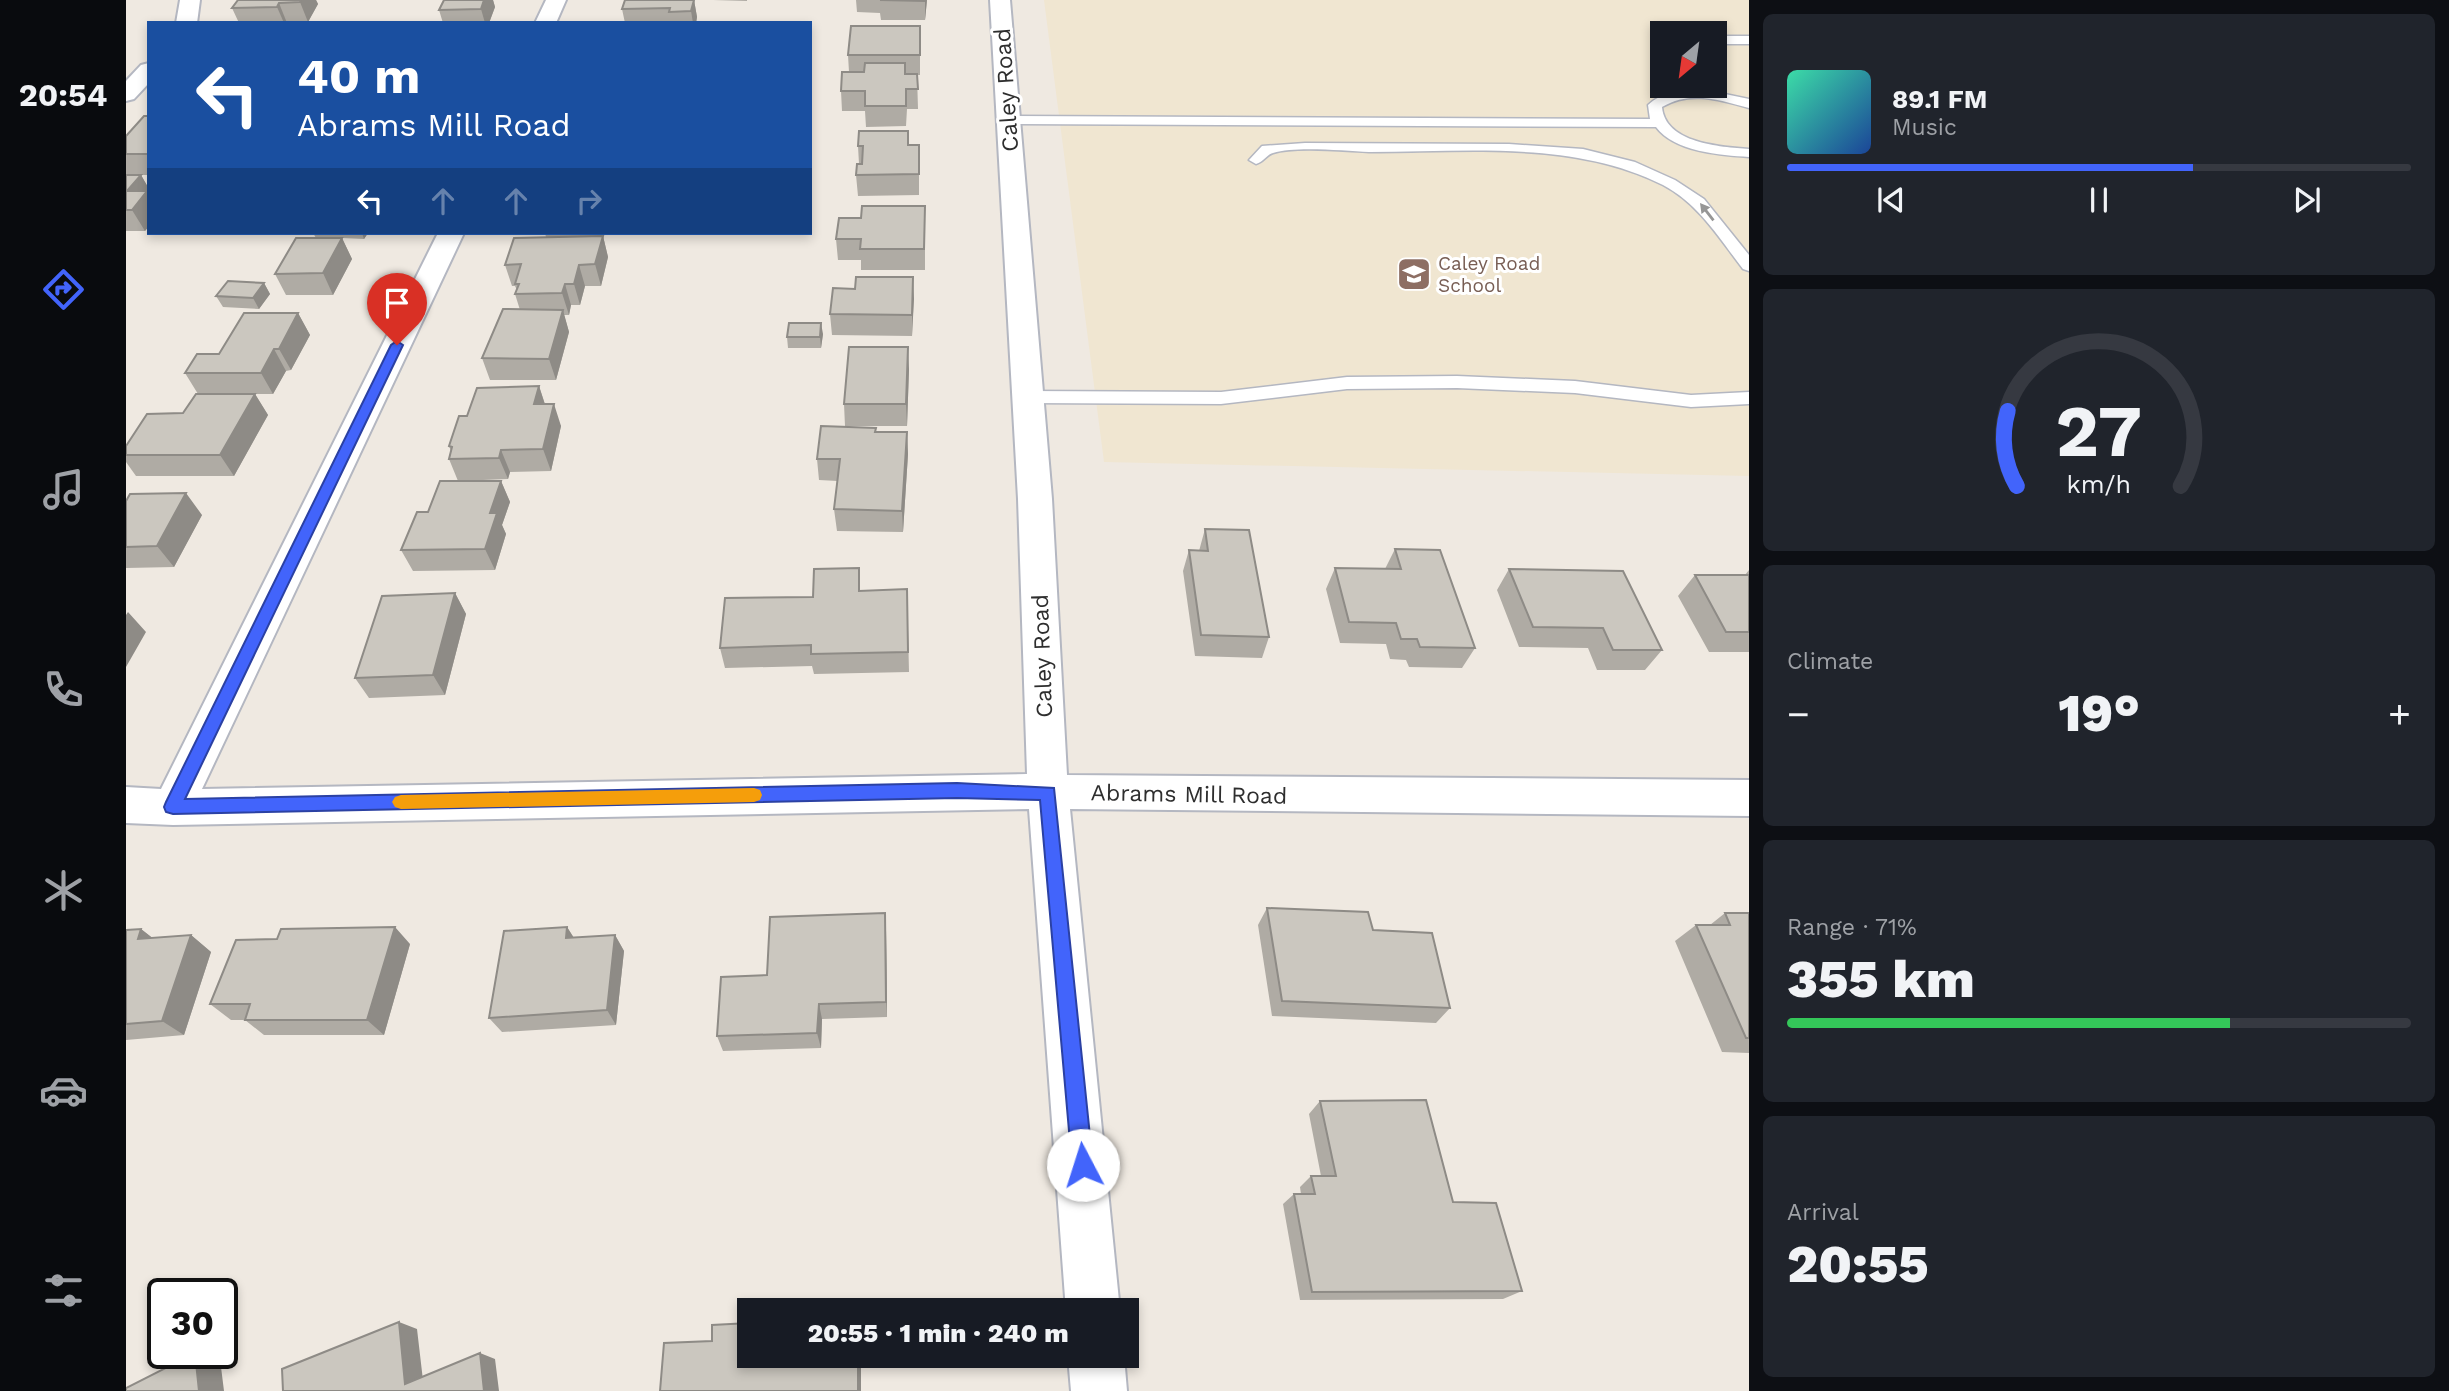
<!DOCTYPE html>
<meta charset="utf-8">
<style>
body{margin:0;font-family:"Work Sans",sans-serif;background:#20242c;color:#f1f3f6;height:100vh;display:flex;flex-direction:column;font-size:26px;white-space:nowrap}
*{box-sizing:border-box;margin:0}
p{font-size:23px;color:#9ea1a6}
.icon{flex:none;width:38px;height:38px;fill:none;stroke:currentColor;stroke-width:2;stroke-linecap:round;stroke-linejoin:round}
.map{position:relative;flex:1;overflow:hidden}
.drawer{display:flex;flex-direction:column;gap:14px;padding:14px;background:#0d0f14;width:700px}
.drawer>*{flex:none}
.banner{position:absolute;left:21px;top:21px;width:665px;height:214px;border-radius:0px;box-shadow:0 4px 10px #0003;background:#1a4fa0;color:#fff;overflow:hidden}
.needle{width:46px;rotate:209deg}
.fabs{position:absolute;left:1524px;top:21px;display:grid;gap:14px}
.fabs a{display:grid;place-items:center;width:77px;height:77px;border-radius:0px;background:#171b24;box-shadow:0 4px 10px #0003;font-size:35px}
.speed{position:absolute;left:21px;top:1278px;display:flex;gap:14px;font-size:35px;font-weight:700;text-align:center}
.speed>*{display:grid;place-content:center;width:91px;height:91px;border-radius:50%;background:#171b24;box-shadow:0 4px 10px #0003;line-height:1}
.speed .limit{border:4px solid #111;border-radius:10px;background:#fff;color:#111}
.pin{position:absolute;display:grid;place-items:center;width:60px;height:60px;color:#fff;margin:-72px -30px;border-radius:50% 50% 50% 0;rotate:-45deg;box-shadow:0 0 7px #0007}
.pin .icon{rotate:45deg}
.me{position:absolute;width:77px;margin:-38px;rotate:355deg;stroke-linejoin:round;filter:drop-shadow(0 0 5px #0008)}
.turn{display:flex;align-items:center;gap:24px;height:147px;padding:0 35px;font-size:32px}
.turn .icon{width:91px;height:91px;stroke-width:2.5}
.turn b{display:block;font-size:49px;line-height:60px}
.lanes{display:flex;align-items:center;height:66px;padding:0 35px;background:#0003;justify-content:center;gap:35px;direction:ltr}
.lanes .off{opacity:.35}
.big{font-size:52px;font-weight:800;line-height:1.1}
.drawer .widget{flex:1;display:flex;flex-direction:column;justify-content:center;gap:10px;min-width:0;padding:0 24px;border-radius:10px;background:#20242c}
.drawer .dial{align-items:center;gap:0}
.dial svg{height:182px;overflow:visible;fill:none;stroke:#363941;stroke-width:7;stroke-linecap:round;text-anchor:middle}
.dial text{fill:#f1f3f6;stroke:none}
.song{display:flex;align-items:center;gap:21px}
.cover{width:84px;height:84px;border-radius:10px;background:linear-gradient(135deg,hsl(160 70% 55%),hsl(220 70% 35%))}
.played{height:7px;border-radius:4px;background:linear-gradient(90deg,#4264fb 65%,#363941 65%)}
.keys{display:flex;justify-content:space-around;direction:ltr}
.heat{display:flex;justify-content:space-between;align-items:center;font-size:38px;direction:ltr}
.charge{height:10px;border-radius:5px;background:linear-gradient(90deg,#34c759 71%,#363941 0)}
.trip{position:absolute;left:611px;top:1298px;width:402px;height:70px;border-radius:0px;background:#171b24;box-shadow:0 4px 10px #0003;font-weight:800;line-height:70px;text-align:center}
main{display:flex;flex:1;min-height:0}
.dock{display:flex;flex-direction:column;width:126px;justify-content:space-around;align-items:center;background:#090b0e;color:#9ea1a6}
.dock .icon{width:49px;height:49px}
.dock .current{color:#4264fb}
.dock b{font-size:32px;color:#f1f3f6}
.map>svg:first-child{display:block}
.education{fill:#f0e6d1;fill-rule:evenodd}
.lines{fill:none;stroke-linecap:round;stroke-linejoin:round}
.lane-casing{stroke:#b4b7c1;stroke-width:3}
.street-casing{stroke:#b4b7c1;stroke-width:4}
.lane{fill:#fff;fill-rule:evenodd}
.street{fill:#fff;fill-rule:evenodd}
.wall{fill:#afaba4}
.shaded-wall{fill:#8e8b86}
.building{fill:#cbc7bf;stroke:#8e8b86;stroke-width:2}
.oneway{fill:#969696}
.route{fill:#4264fb;stroke:#2b41a3;stroke-width:2}
.slow{fill:#f59e0b}
.labels{text-anchor:middle;stroke-width:6;stroke-linejoin:round;paint-order:stroke}
.far-education-label{font-size:19px;fill:#785e54;stroke:#fff;text-anchor:start}
.street-label{font-size:23px;fill:#2e2e2e;stroke:#fff}
</style>
<main>
<nav class="dock">
<b>20:54</b>
<svg class="icon current" aria-label="directions" viewBox="0 0 24 24"><path d="M12 3l9 9-9 9-9-9zM9 14v-3h6M13 9l2 2-2 2"/></svg>
<svg class="icon" aria-label="music" viewBox="0 0 24 24"><path d="M9 18V5l10-2v13"/><circle cx="6" cy="18" r="3"/><circle cx="16" cy="16" r="3"/></svg>
<svg class="icon" aria-label="phone" viewBox="0 0 24 24"><path d="M5 4h4l2 5-3 2q2 4 5 5l2-3 5 2v4C11 20 4 13 5 4z"/></svg>
<svg class="icon" aria-label="climate" viewBox="0 0 24 24"><path d="M12 3v18M4 7l16 10M4 17L20 7"/></svg>
<svg class="icon" aria-label="car" viewBox="0 0 24 24"><path d="M5 17H2v-5l4-1 3-4h7l3 4 3 1v5h-3M9 17h6M6 11h13"/><circle cx="7" cy="17" r="2"/><circle cx="17" cy="17" r="2"/></svg>
<svg class="icon" aria-label="filters" viewBox="0 0 24 24"><path d="M4 7h16M4 17h16"/><circle cx="9" cy="7" r="2"/><circle cx="15" cy="17" r="2"/></svg>
</nav>
<div class="map">
<svg width="1623" height="1391" viewBox="0 0 1623 1391">
<rect width="100%" height="100%" fill="#efe9e1"/>
<path class="education" d="M918 0H1623V476L978 462ZM1536 33H1589V86H1536Z"/>
<g class="lines">
<g class="lane-casing">
<path id="lane" d="M1589 36H1623V44H1589Z
M1575 89 1623 99V108C1593 100 1565 90 1536 107 1539 143 1594 147 1623 149V157C1594 155 1549 152 1530 127L882 124 875 120 882 116 1524 119 1522 105C1536 92 1556 89 1575 89Z
M1179 143 1383 144 1457 149 1509 162 1549 180 1578 199 1623 255V271L1617 269C1593 238 1573 204 1537 185 1448 140 1340 152 1243 152 1218 151 1170 146 1147 153 1140 155 1138 162 1130 164L1123 160 1136 146Z
M1331 376 1449 381 1565 395 1623 392V404L1565 407 1449 393 1331 388 1221 389 1095 404 902 403 893 397 902 391 1095 392 1221 377Z"/>
</g>
<g class="street-casing">
<path id="street" d="M54 0H74L71 23H50Z
M420 0H440L430 23H409Z
M864 0H884L926 499 941 775 1623 780V816L944 809 994 1311H940L903 809 47 825 0 823V787L35 789 312 233H338L76 789 901 774 892 499Z
M23 63V83L8 99 0 101V81L15 65Z
M942 1356H998L1001 1391H945Z"/>
</g>
<use href="#lane" class="lane"/>
<use href="#street" class="street"/>
</g>
<path class="wall" d="M112 0H190L192 4 182 22 113 23 106 8Z
M318 0H367L369 7 363 23H317L313 10Z
M499 0H568L571 17 570 23H499L496 9Z
M587 0H621V1Z
M730 0H801L799 20H755L754 13 731 12Z
M794 46V75H791L792 109H781L780 126 740 127 739 111H716L715 91 723 72 722 55Z
M23 116V175H0V136Z
M793 145V195L732 196 730 175 733 164 732 146Z
M0 175H15L23 189V226L19 231H0Z
M799 206V270H735V260H712L710 239 735 218Z
M187 233H242L238 239 216 238 226 259 207 295H160L149 274 190 238Z
M419 233H477L476 236H477L482 257 475 286H459L454 305H445L443 315H438L443 332 430 380H364L356 358 394 310 389 294 391 290 389 286H386L379 265 420 237Z
M787 277 786 336 706 335 704 314 729 289Z
M138 283 144 294 133 309 97 307 90 296Z
M172 313 184 335 165 370 160 371 147 394H129L142 415 108 476H10L0 462V446L57 413 72 394 59 373Z
M697 334 695 348H662L661 337Z
M783 369 781 426H719L718 404Z
M413 386 419 404 435 426 425 471 384 472 382 479 332 481 323 459 325 451 323 446 341 416Z
M750 428V432H781L782 454 777 532 711 531 708 509 712 481 693 480 691 459Z
M375 481 384 502 376 525 380 534 369 570 287 571 275 550 302 512Z
M0 501 76 515 48 567 0 568Z
M1079 529 1143 637 1136 658 1069 656 1057 571 1063 550 1073 551Z
M1269 549 1349 648 1336 668 1283 667 1280 660 1264 659 1260 644 1214 643 1200 589 1209 568 1259 569Z
M1383 569 1536 650 1519 670H1471L1462 648 1393 647 1371 590Z
M1623 570V652H1583L1552 596 1569 575H1619Z
M781 589 783 672 688 674 686 666 599 668 594 648 687 597 735 591Z
M329 593 340 614 319 695 243 698 229 678Z
M1141 908 1247 930 1324 1008 1310 1023 1146 1016 1132 925Z
M1599 913H1623V1053L1596 1052 1549 941 1570 925H1584Z
M441 927 448 938 489 935 498 951 490 1025 376 1032 363 1018Z
M15 929 26 938 65 935 85 952 58 1035 0 1040V930Z
M760 930 761 1017 696 1019 695 1048 597 1051 591 1036 641 975Z
M284 944 258 1035H138L119 1020H105L84 1004Z
M1194 1101 1327 1202 1396 1291 1377 1299 1174 1300 1157 1204 1168 1194H1175L1174 1187 1185 1176H1195L1183 1114Z"/>
<path class="shaded-wall" d="M171 0H190L192 4 182 22 174 2Z
M358 0H367L369 7 363 23H359L355 9Z
M568 0 571 17 570 23H567L565 11Z
M799 0H801L799 20Z
M153 3 161 23H158L151 7Z
M15 175 23 189V226L19 231 6 210 1 191Z
M236 233H242L238 239Z
M477 236 482 257 475 286 469 264Z
M216 238 226 259 207 295 197 273Z
M453 265 459 286 454 305 448 284Z
M787 277 788 299 786 336V315Z
M138 283 144 294 133 309 127 298Z
M439 284 445 305 443 315 436 293Z
M437 310 443 332 430 380 423 359Z
M172 313 184 335 165 370 153 349Z
M695 323 697 334 695 348 694 337Z
M782 347 783 369 781 426 780 404Z
M148 349 160 371 147 394 135 373Z
M413 386 420 408 408 404Z
M129 394 142 415 108 476 94 455Z
M428 404 435 426 425 471 417 449Z
M781 432 782 454 777 532 776 511Z
M375 450 384 472 382 479 373 458Z
M375 481 384 502 376 525 380 534 369 570 359 549 364 513Z
M60 493 76 515 48 567 31 546Z
M329 593 340 614 319 695 307 675Z
M2 612 20 632 0 667V615Z
M759 913 760 930 761 1017 760 1002Z
M269 927 284 944 258 1035 241 1020Z
M441 927 451 943 440 938Z
M15 929 37 946 12 939Z
M65 935 85 952 58 1035 36 1021Z
M489 935 498 951 490 1025 481 1010Z
M693 1004 696 1019 695 1048 691 1033Z
M273 1322 291 1329 298 1389 279 1384Z
M69 1353 94 1359 98 1391H73Z
M354 1353 369 1359 373 1391H358Z
M732 1356H735V1391H732Z"/>
<path class="building" d="M112 0H175L174 2 153 3 151 7 106 8Z
M318 0H358L355 9 313 10Z
M499 0H568L565 11 543 12 544 8 496 9Z
M754 0H799V1Z
M725 26H794V55H722Z
M739 63H779V74H791L792 89H780V106H739V91H715L716 72H738Z
M18 116H23V154H0V136Z
M733 131H782V145H793V174L730 175 731 164H736L737 146H732Z
M0 175H15L1 191H21L6 210H0Z
M736 206H799L798 249H734L735 239H710L713 218H735Z
M477 236 469 264 453 265 448 284H439L436 293 389 294 393 284H389L395 264 379 265 388 238Z
M170 238H216L197 273 149 274Z
M730 277H787L786 315 704 314 707 288 729 289Z
M102 281 138 283 127 298 90 296Z
M377 309 437 310 423 359 356 358Z
M118 313H172L153 349H148L135 373H59L71 354H93Z
M663 323H695L694 337H661Z
M723 347H782L780 404H718Z
M413 386 408 404H428L417 449 375 450 373 458 323 459 326 447 323 446 333 416H341L351 388Z
M70 394H129L94 455H0V446L21 414 57 413Z
M695 426 750 428 749 432H781L776 511 708 509 714 459H691Z
M314 481H375L364 513H371L359 549 275 550 291 512H302Z
M60 493 31 546 0 547V501L4 494Z
M1079 529 1123 530 1143 637 1075 635 1063 550 1082 551Z
M1269 549 1314 550 1349 648 1294 647 1291 639H1275L1270 623 1223 622 1209 568 1275 569Z
M733 568V591L781 589 782 652 685 654V645L594 648 599 598 687 597 688 569Z
M1383 569 1497 571 1536 650H1487L1477 628 1407 627Z
M1569 575H1623V632H1600Z
M329 593 307 675 229 678 256 596Z
M1141 908 1242 912 1247 930 1306 933 1324 1008 1156 1001Z
M759 913 760 1002 693 1004 691 1033 591 1036 595 977 641 975 644 917Z
M1599 913H1623V1038H1620L1570 925H1604Z
M269 927 241 1020H119L124 1004H84L110 940 151 939 155 929Z
M441 927 440 938 489 935 481 1010 363 1018 378 931Z
M15 929 12 939 65 935 36 1021 0 1024V930Z
M1300 1100 1327 1202 1370 1203 1396 1291 1186 1292 1168 1194H1189L1185 1176H1210L1194 1101Z
M273 1322 279 1384 354 1353 358 1391H157L156 1369Z
M623 1323V1356H732V1391H534L538 1343 586 1341V1325Z
M69 1353 73 1391H0V1388Z"/>
<defs><path id="oneway-solid" d="M-6-.8H1V-3.2L6.5 0L1 3.2V.8H-6Z" transform="scale(1.75)"/></defs>
<use class="oneway" href="#oneway-solid" transform="translate(1581 212) rotate(-128)"/>
<path class="route" d="M271 341 277 345 59 799 831 783 928 788 967 1165 964 1172 957 1175 949 1172 946 1165 914 800 831 798 47 814 40 812 38 807 40 802 265 345Z"/>
<path class="slow" d="M628 788 634 790 636 795 634 800 628 802 275 809 269 807 266 802 269 797 275 795Z"/>
<defs>
<g id="school-square" transform="scale(1.75)"><rect x="-9" y="-9" width="18" height="18" rx="4" fill="#8d6e63" stroke="#fff"/><path d="M0-5L7-2L0 1L-7-2ZM-4 1L0 2.5L4 1V4Q0 6-4 4Z" fill="#fff"/></g>
</defs>
<g fill-rule="evenodd">
<use href="#school-square" x="1288" y="274"/>
</g>
<g class="labels">
<g class="far-education-label">
<text x="1312" y="270">Caley Road<tspan x="1312" dy="22">School</tspan></text>
</g>
<g class="street-label">
<text transform="translate(880 90) rotate(-94)" y="8">Caley Road</text>
<text transform="translate(916 656) rotate(-92)" y="8">Caley Road</text>
<text transform="translate(1063 794) rotate(1)" y="8">Abrams Mill Road</text>
</g>
</g>
</svg>
<div class="fabs">
<a><svg class="needle" viewBox="-14 -14 28 28"><path d="M0-13l5 13h-10z" fill="#e53935"/><path d="M0 13l5-13h-10z" fill="#9ea1a6"/></svg></a>
</div>
<div class="speed"><div class="limit">30</div></div>
<div class="pin" style="left:271px;top:345px;background:#d93025"><svg class="icon" aria-label="arrive" viewBox="0 0 24 24"><path d="M6 21V4h12l-3 4 3 4H6"/></svg></div>
<svg class="me" style="left:957px;top:1165px" viewBox="-20 -20 40 40"><circle r="19" fill="#fff"/><path d="M0-13L10 11 0 6-10 11z" fill="#4264fb"/></svg>
<div class="trip">20:55 · 1 min · 240 m</div>
<div class="banner">
<div class="turn"><svg class="icon" aria-label="left" viewBox="0 0 24 24"><path d="M17 20v-9H6M10 6l-5 5 5 5"/></svg><div><b>40 m</b>Abrams Mill Road</div></div>
<div class="lanes"><svg class="icon" aria-label="left" viewBox="0 0 24 24"><path d="M17 20v-9H6M10 6l-5 5 5 5"/></svg><svg class="icon off" aria-label="ahead" viewBox="0 0 24 24"><path d="M12 20V5M6 11l6-6 6 6"/></svg><svg class="icon off" aria-label="ahead" viewBox="0 0 24 24"><path d="M12 20V5M6 11l6-6 6 6"/></svg><svg class="icon off" aria-label="right" viewBox="0 0 24 24"><path d="M7 20v-9h11M14 6l5 5-5 5"/></svg></div>
</div>
</div>
<section class="drawer">
<div class="widget">
<div class="song"><i class="cover"></i><div><b>89.1 FM</b><p>Music</p></div></div>
<div class="played"></div>
<div class="keys"><svg class="icon" aria-label="previous" viewBox="0 0 24 24"><path d="M18 5L8 12l10 7zM5 5v14"/></svg><svg class="icon" aria-label="pause" viewBox="0 0 24 24"><path d="M8 5v14M16 5v14"/></svg><svg class="icon" aria-label="next" viewBox="0 0 24 24"><path d="M6 5l10 7-10 7zM19 5v14"/></svg></div>
</div>
<div class="widget dial"><svg viewBox="0 0 100 80">
<path d="M14 69A42 42 0 1 1 86 69"/>
<path d="M14 69A42 42 0 0 1 10 36" stroke="#4264fb"/>
<text x="50" y="56" font-size="32" font-weight="700">27</text>
<text x="50" y="72" font-size="11">km/h</text>
</svg></div>
<div class="widget"><p>Climate</p>
<div class="heat"><a>−</a><b class="big">19°</b><a>+</a></div>
</div>
<div class="widget"><p>Range · 71%</p><b class="big">355 km</b><div class="charge"></div></div>
<div class="widget"><p>Arrival</p><b class="big">20:55</b></div>
</section>
</main>
